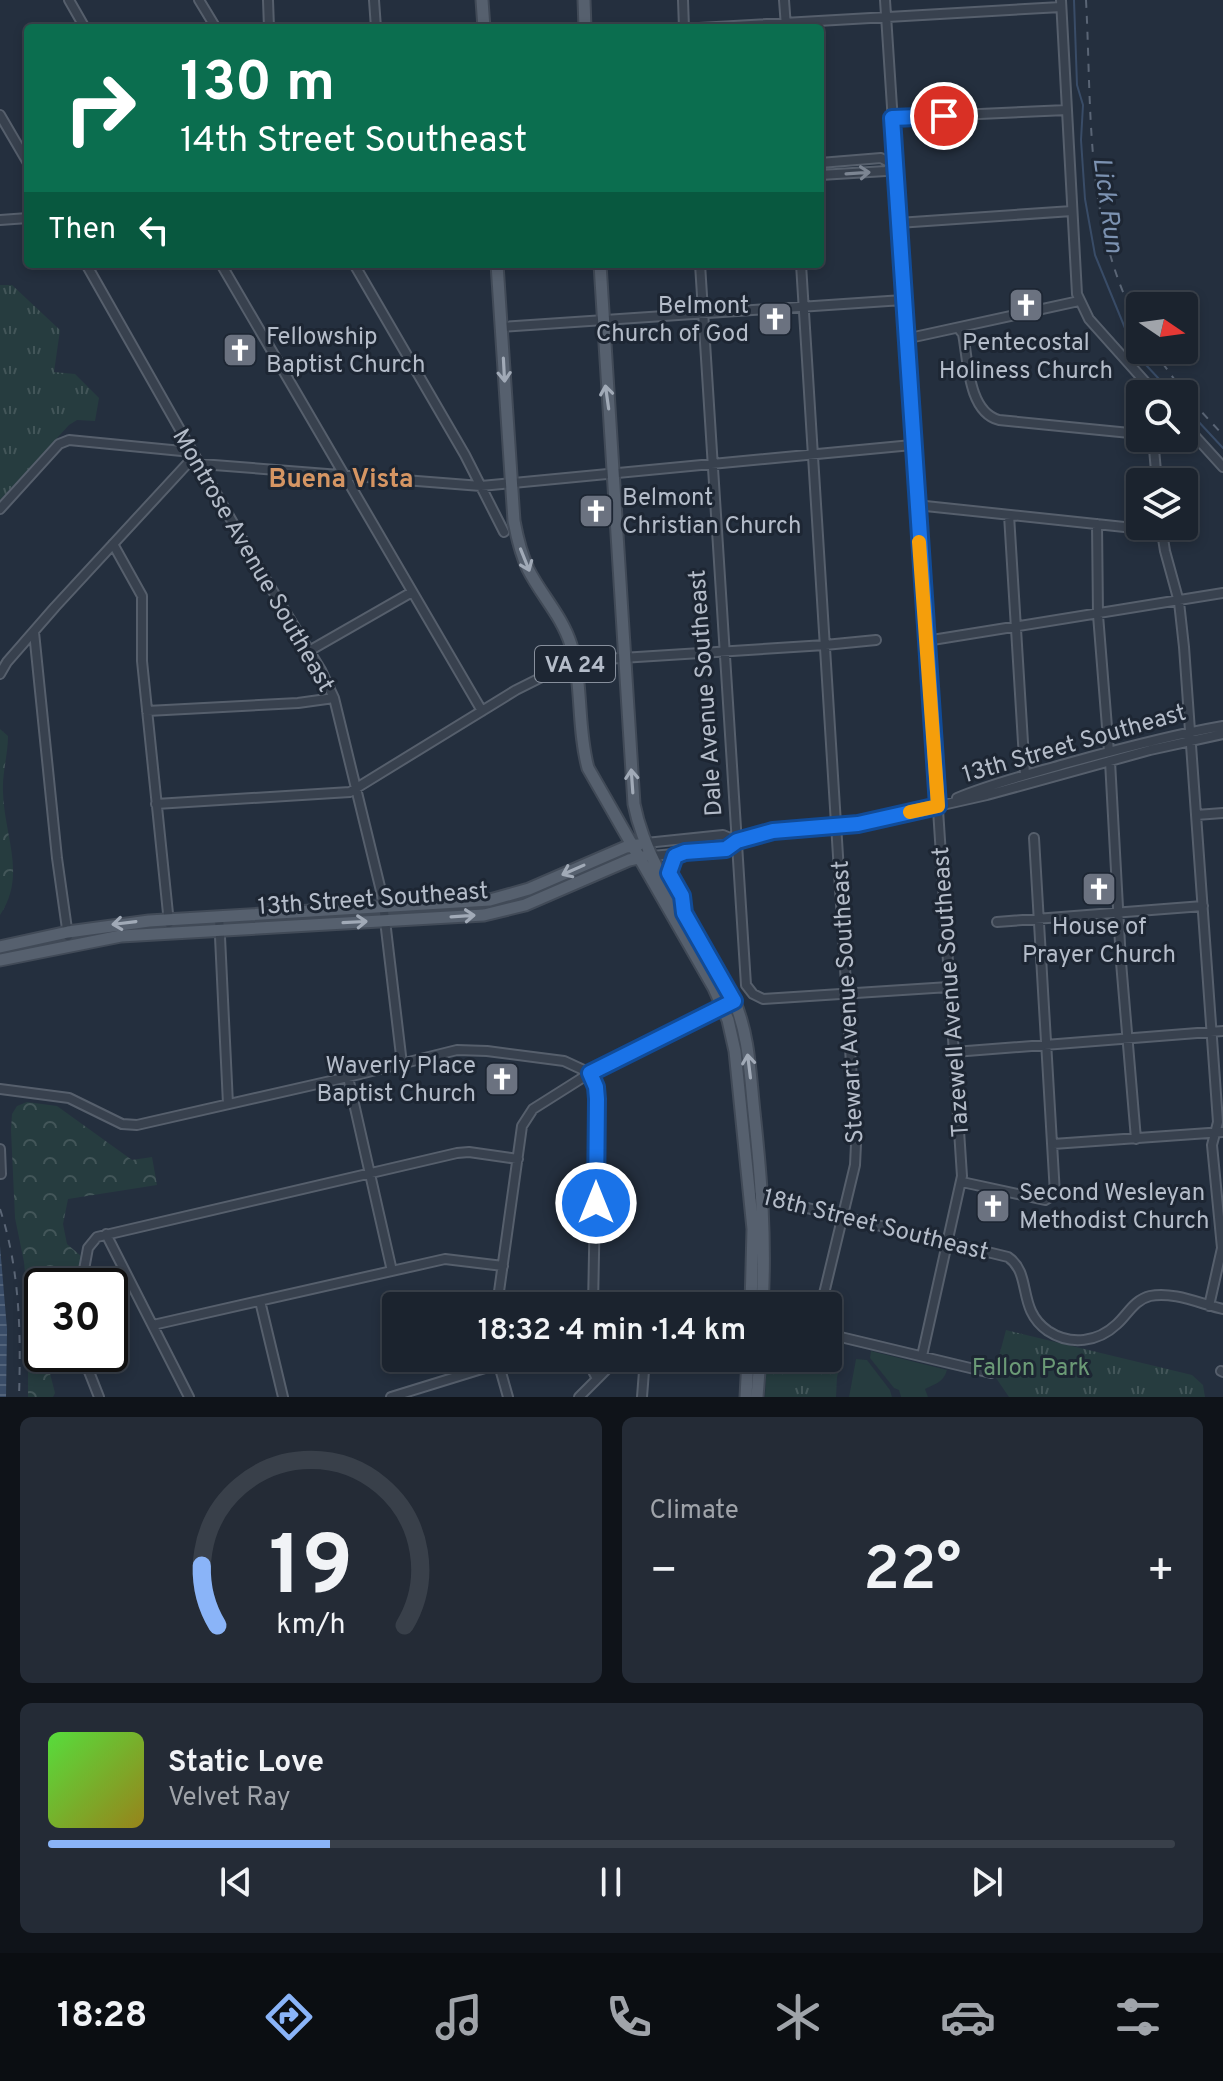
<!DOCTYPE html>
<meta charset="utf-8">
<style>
body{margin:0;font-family:Overpass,sans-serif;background:#242b36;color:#f1f3f6;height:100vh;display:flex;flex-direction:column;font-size:30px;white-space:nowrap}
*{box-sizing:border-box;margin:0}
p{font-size:26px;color:#a0a4aa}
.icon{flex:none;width:44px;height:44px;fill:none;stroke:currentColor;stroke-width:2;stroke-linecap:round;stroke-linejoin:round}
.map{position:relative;height:1397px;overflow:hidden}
.side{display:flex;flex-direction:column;gap:20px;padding:20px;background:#0f1319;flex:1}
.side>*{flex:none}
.guide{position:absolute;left:24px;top:24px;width:800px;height:244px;border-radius:8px;box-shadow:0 4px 12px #0003,0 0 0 2px #39404a;background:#0b6e4f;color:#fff;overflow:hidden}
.needle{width:52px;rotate:103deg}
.controls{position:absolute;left:1126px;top:292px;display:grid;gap:16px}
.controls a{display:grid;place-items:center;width:72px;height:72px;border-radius:8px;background:#1b232e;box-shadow:0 4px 12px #0003,0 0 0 2px #39404a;font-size:40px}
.speed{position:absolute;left:24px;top:1268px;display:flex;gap:16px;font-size:40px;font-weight:700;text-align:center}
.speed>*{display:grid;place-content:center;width:104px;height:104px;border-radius:50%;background:#1b232e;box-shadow:0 4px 12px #0003,0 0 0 2px #39404a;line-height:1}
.speed .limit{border:4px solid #111;border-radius:12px;background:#fff;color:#111}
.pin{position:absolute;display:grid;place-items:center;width:68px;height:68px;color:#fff;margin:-34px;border:4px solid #fff;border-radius:50%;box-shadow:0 2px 8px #0007}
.me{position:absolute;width:88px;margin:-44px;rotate:0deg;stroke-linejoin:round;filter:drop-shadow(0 0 6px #0008)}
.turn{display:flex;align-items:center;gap:28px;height:168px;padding:0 24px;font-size:36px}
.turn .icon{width:104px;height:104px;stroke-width:2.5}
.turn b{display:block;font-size:56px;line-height:68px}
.then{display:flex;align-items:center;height:76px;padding:0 24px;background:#0003;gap:16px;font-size:30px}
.big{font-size:60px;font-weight:600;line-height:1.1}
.side .card{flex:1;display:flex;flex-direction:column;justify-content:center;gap:12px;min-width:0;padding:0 28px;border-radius:12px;background:#242b36}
.side .dial{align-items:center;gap:0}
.dial svg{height:208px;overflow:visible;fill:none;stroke:#39404a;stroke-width:7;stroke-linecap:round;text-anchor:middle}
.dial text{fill:#f1f3f6;stroke:none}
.song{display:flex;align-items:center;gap:24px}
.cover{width:96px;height:96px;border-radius:12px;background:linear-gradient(135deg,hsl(110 70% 55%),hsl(50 70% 35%))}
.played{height:8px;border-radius:4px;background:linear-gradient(90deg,#8ab4f8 25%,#39404a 25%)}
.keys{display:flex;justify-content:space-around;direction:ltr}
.heat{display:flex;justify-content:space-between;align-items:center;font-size:44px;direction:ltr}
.side .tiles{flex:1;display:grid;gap:20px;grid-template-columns:1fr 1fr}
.card:last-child{grid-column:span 2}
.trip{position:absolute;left:382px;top:1292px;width:460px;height:80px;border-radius:8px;background:#1b232e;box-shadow:0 4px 12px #0003,0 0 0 2px #39404a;font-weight:600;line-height:80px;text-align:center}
.dock{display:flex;height:128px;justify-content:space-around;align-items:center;background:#0b0e12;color:#a0a4aa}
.dock .icon{width:56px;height:56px}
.dock .current{color:#8ab4f8}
.dock b{font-size:36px;color:#f1f3f6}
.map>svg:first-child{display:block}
.green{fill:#263c3f}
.forest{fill:url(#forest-crowns)}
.park{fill:url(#park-tufts)}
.water{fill:url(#water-rules)}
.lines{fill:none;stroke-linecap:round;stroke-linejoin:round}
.stream{stroke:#394c67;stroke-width:2}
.minor-casing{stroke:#565f6c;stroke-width:12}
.major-casing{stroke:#414a57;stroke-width:15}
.minor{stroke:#38414e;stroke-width:8}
.major{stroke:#56606e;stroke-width:11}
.rail{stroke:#5a6575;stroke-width:2;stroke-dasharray:8 8;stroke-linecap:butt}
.oneway{stroke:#7c8592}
.oneway2{stroke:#a1aab7}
.route-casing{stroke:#114b97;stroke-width:20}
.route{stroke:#1a73e8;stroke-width:14}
.slow{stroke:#f59e0b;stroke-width:14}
.labels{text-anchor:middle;stroke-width:6;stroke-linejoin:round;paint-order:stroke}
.shield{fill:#1d2633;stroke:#878f9c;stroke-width:2}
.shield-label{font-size:22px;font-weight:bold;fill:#b4bcc9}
.poi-label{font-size:24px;fill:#b4bcc9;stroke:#1d2633;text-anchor:start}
.street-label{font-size:24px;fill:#b4bcc9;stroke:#1d2633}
.park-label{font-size:24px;fill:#6b9a76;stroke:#1d2633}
.water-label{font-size:26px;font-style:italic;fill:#7c92b1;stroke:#1d2633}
.neighbourhood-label{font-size:26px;font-weight:bold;fill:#d59563;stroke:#1d2633}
</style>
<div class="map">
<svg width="1223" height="1397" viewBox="0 0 1223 1397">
<defs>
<pattern id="forest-crowns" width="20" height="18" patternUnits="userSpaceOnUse" patternTransform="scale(2)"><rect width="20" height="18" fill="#263c3f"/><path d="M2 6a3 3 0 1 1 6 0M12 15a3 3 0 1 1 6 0" fill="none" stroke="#435659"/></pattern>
<pattern id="park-tufts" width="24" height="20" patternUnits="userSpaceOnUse" patternTransform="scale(2)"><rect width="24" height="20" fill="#263c3f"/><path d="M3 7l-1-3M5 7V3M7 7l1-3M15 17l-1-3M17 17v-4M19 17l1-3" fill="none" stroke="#435659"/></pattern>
<pattern id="water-rules" width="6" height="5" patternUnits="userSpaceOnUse" patternTransform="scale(2)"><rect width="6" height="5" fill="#394c67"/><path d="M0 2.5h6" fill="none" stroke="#53647b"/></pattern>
</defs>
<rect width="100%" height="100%" fill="#242f3e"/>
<path class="green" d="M871 1351 947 1370C944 1382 935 1384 925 1389L928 1397H901L899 1390 894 1388 870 1358Z
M856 1359 867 1360 890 1390 892 1397H849Z"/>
<path class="forest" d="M0 729 8 736C8 755 2 773 3 792 4 836 27 875 0 915Z
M27 1102 57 1106 132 1160 152 1157 157 1185 68 1199 63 1224 67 1244 81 1256 76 1286H42V1318L39 1330 42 1354H45L55 1393 53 1397H28V1306L24 1262 15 1218 11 1130 12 1114 17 1106Z"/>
<path class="park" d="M0 285H12L60 330 54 372 75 374 99 398 95 421 77 420 69 425 0 500Z
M1006 1330 1192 1375 1203 1385 1205 1397H1009L994 1375Z
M828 1344 839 1346 844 1351 837 1377 836 1397H765L767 1358H828Z"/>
<path class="water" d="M0 1246 7 1329 6 1397H0Z"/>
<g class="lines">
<path class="stream" d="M1074 0 1077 85 1083 105 1081 140 1085 199 1095 255 1127 333 1146 365 1173 394
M1184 406 1223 448"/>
<g class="minor-casing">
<path id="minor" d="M69 0 85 28
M199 0 216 28
M268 0 269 28
M374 0 376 28
M683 0 684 28
M784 0 786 27
M885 0 962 1176 922 1356
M1061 0 1077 294 1089 319 1156 394
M699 28 1061 7
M0 115 28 163
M892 118 1067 110
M820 163 881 158 894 165
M820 175 886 171 894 165
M0 220 28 218
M898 223 1072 211
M86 264 254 560 321 670 334 698 382 895 402 1064
M221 264 482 711
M354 264 465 455 504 532
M700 264 746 985 753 994 763 999 949 987
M801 264 856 1144 855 1165 821 1306
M501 327 903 300
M959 329 963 334C968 360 968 412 999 420L1140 434
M905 339 1079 301
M1184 424 1223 467
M1153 438 1157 482
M916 505 1162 531
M0 509 59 444 69 440 192 452
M1009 515 1025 775
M1097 524 1098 615 1109 752
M1161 526 1165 551 1179 602 1184 647 1218 1122 1212 1145 1222 1248 1209 1306
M113 544 142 596V661L169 923
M34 632 57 858 68 936
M926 641 1223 593
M309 651 412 592
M0 674 7 662 55 607 188 463 481 486 912 445
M147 711 298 703 334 698
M1110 761 1121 962 1136 1139
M957 798C993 783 1030 774 1068 763 1119 749 1171 735 1223 726
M156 804 350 792 516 690 574 661 825 645 876 640
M1196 815 1223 813
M646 843 723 835 737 841
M652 856 726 849 737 841 773 831 858 824 987 795 1150 750 1223 734
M219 916 228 1104
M997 922 1203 906
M954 1052 1223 1031
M590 1073 596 1087 597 1099 593 1306
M348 1077 392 1271
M0 1089 69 1098 122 1124 137 1125 348 1077 457 1050 487 1051 564 1061 590 1073
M1053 1144 1223 1132
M0 1149 1 1174
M962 1182 1045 1200 1055 1194 1034 838
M758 1196 1008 1257C1033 1274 1016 1309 1048 1331 1071 1346 1098 1342 1117 1324 1128 1314 1134 1300 1150 1296 1173 1291 1201 1304 1223 1309
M106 1234 189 1397
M81 1286 88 1248 97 1237 457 1153 469 1152 518 1159
M260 1301 283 1397
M497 1306 522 1126 533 1109 590 1073 734 1001
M153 1325 445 1259 503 1266
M828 1334 991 1373
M82 1354 99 1397
M497 1358 508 1397
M591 1358 592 1369 597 1379
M1221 1371 1223 1372
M391 1397 498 1364
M579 1397 618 1358
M642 1397 645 1358"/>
</g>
<g class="major-casing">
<path id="major" d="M482 0 484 28
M584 0 585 28
M497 264 514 521C517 537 521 554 528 569 541 595 562 616 571 645 583 685 577 728 588 768L714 988 728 1020 735 1051 753 1229 751 1306
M600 264 634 804C648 875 702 934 733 998 749 1033 750 1074 754 1112 761 1177 766 1240 762 1306
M674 883C667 869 669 857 685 852
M0 947 68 932 149 921 490 900 529 889 626 847 638 845
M0 960 121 936 484 915 525 905 629 860 643 857
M746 1397 748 1358
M757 1397 760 1358"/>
</g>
<use href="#minor" class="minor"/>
<use href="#major" class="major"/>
<path class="rail" d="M1086 0C1092 110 1084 228 1140 327
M1153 350 1185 394 1223 435
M0 1209C20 1270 21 1333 19 1397"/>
</g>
<defs><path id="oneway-shaft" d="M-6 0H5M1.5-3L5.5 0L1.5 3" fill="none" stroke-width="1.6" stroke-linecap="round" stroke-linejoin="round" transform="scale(2)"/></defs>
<use class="oneway" href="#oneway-shaft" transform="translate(858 173) rotate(-4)"/>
<g class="oneway2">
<use href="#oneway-shaft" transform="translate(504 370) rotate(87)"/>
<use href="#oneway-shaft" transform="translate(607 397) rotate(-98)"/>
<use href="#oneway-shaft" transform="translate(525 560) rotate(68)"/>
<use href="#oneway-shaft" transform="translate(632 781) rotate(-94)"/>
<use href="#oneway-shaft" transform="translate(573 870) rotate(156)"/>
<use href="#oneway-shaft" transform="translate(463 916) rotate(-4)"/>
<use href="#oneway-shaft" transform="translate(355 922) rotate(-3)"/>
<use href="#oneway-shaft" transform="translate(124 923) rotate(173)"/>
<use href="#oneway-shaft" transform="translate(749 1066) rotate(-97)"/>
</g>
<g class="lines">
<g class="route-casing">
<path id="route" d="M596 1203 597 1099 596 1087 590 1073 734 1001 684 913 682 896 669 873 675 856 685 852 726 849 737 841 773 831 858 824 938 806 892 118 944 116"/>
</g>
<use href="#route" class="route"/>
<path class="slow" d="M910 812 938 806 919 542"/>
</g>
<defs>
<g id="church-square" transform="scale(1.8)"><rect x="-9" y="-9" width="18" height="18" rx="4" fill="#6b7280" stroke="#1d2633"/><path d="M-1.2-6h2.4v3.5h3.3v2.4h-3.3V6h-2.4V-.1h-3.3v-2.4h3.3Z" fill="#fff"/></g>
</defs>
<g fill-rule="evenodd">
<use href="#church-square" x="1026" y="305"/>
<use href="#church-square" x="775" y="319"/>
<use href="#church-square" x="240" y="350"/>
<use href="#church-square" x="596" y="511"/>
<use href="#church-square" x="1099" y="889"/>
<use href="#church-square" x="502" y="1079"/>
<use href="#church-square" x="993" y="1206"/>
</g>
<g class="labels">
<rect class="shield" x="535" y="646" width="80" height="36" rx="6"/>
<g class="shield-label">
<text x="575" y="672">VA 24</text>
</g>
<g class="poi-label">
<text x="749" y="313" text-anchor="end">Belmont<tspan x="749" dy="28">Church of God</tspan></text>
<text x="266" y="344">Fellowship<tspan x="266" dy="28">Baptist Church</tspan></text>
<text x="1026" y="350" text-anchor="middle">Pentecostal<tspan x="1026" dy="28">Holiness Church</tspan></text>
<text x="622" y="505">Belmont<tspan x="622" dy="28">Christian Church</tspan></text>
<text x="1099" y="934" text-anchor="middle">House of<tspan x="1099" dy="28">Prayer Church</tspan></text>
<text x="476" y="1073" text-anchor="end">Waverly Place<tspan x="476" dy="28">Baptist Church</tspan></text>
<text x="1019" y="1200">Second Wesleyan<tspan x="1019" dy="28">Methodist Church</tspan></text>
</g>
<g class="street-label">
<text transform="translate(254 560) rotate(60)" y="8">Montrose Avenue Southeast</text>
<text transform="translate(705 693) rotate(-94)" y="8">Dale Avenue Southeast</text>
<text transform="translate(1074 743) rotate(-16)" y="8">13th Street Southeast</text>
<text transform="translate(373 898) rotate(-4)" y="8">13th Street Southeast</text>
<text transform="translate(950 992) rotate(-94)" y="8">Tazewell Avenue Southeast</text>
<text transform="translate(847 1002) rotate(-93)" y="8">Stewart Avenue Southeast</text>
<text transform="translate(876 1224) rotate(14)" y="8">18th Street Southeast</text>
</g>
<g class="park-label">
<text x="1031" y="1375">Fallon Park</text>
</g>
<g class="water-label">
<text transform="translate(1109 205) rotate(82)" y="9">Lick Run</text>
</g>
<g class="neighbourhood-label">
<text x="341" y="487">Buena Vista</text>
</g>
</g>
</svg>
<div class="controls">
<a><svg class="needle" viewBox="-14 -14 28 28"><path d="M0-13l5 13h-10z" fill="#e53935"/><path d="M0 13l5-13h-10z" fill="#a0a4aa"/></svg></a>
<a><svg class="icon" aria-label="search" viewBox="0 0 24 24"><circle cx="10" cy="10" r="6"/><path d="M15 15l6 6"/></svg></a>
<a><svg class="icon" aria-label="layers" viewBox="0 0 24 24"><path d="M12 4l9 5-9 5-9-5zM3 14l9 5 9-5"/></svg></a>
</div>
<div class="speed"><div class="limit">30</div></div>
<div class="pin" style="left:944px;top:116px;background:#d93025"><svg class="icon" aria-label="arrive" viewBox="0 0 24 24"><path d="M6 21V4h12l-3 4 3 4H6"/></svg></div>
<svg class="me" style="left:596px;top:1203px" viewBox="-20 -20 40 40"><circle r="17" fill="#1a73e8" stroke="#fff" stroke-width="3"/><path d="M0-11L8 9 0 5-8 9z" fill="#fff"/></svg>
<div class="trip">18:32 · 4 min · 1.4 km</div>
<div class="guide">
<div class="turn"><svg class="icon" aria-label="right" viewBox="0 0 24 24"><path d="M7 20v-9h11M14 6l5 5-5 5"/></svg><div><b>130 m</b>14th Street Southeast</div></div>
<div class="then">Then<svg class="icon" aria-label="left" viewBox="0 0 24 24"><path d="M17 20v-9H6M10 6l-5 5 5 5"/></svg></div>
</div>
</div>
<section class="side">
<div class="tiles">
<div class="card dial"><svg viewBox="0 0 100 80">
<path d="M14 69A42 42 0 1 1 86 69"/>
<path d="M14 69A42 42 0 0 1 8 46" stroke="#8ab4f8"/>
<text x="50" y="56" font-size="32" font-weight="700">19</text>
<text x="50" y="72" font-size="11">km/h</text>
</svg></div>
<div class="card"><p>Climate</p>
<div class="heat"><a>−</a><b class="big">22°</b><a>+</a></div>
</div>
<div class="card">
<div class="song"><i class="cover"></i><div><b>Static Love</b><p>Velvet Ray</p></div></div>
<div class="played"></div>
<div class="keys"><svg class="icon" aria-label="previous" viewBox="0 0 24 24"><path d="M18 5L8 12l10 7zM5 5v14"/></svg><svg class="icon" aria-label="pause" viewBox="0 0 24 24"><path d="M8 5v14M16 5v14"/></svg><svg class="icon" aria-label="next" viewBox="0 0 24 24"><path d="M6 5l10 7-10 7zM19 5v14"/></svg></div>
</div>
</div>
</section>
<nav class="dock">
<b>18:28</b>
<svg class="icon current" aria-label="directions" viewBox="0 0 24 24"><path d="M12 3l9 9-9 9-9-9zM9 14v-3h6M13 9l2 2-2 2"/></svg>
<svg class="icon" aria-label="music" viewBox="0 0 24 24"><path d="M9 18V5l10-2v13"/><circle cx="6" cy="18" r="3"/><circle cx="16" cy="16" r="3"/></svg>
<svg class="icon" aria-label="phone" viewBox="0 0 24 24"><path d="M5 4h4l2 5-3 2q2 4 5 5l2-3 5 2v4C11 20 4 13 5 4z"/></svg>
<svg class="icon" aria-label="climate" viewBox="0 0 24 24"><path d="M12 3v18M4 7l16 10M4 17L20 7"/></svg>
<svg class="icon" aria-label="car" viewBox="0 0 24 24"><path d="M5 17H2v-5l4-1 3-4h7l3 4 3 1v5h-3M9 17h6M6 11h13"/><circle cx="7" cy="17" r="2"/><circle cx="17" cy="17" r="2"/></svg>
<svg class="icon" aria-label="filters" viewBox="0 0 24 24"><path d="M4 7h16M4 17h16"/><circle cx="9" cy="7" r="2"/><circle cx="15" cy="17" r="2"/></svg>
</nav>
